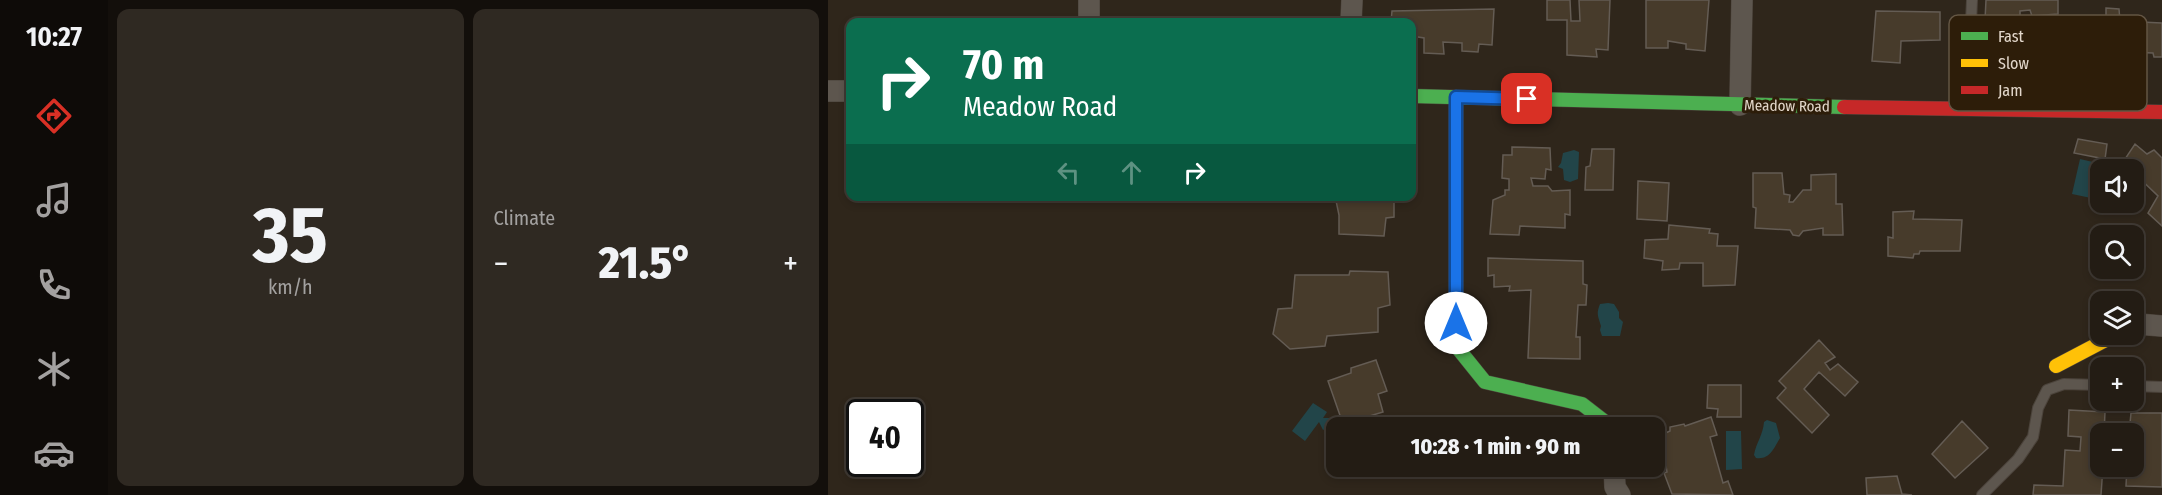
<!DOCTYPE html>
<meta charset="utf-8">
<style>
body{margin:0;font-family:"Fira Sans Condensed",sans-serif;background:#2f2922;color:#f1f3f6;height:100vh;display:flex;flex-direction:column;font-size:22px;white-space:nowrap}
*{box-sizing:border-box;margin:0}
p{font-size:20px;color:#a3a1a0}
.icon{flex:none;width:33px;height:33px;fill:none;stroke:currentColor;stroke-width:2;stroke-linecap:round;stroke-linejoin:round}
.map{position:relative;flex:1;overflow:hidden}
.drawer{display:flex;flex-direction:column;gap:9px;padding:9px;background:#130f0b;width:720px}
.drawer>*{flex:none}
.hud{position:absolute;left:18px;top:18px;width:570px;height:183px;border-radius:12px;box-shadow:0 3px 9px #0003,0 0 0 2px #403a34;background:#0b6e4f;color:#fff;overflow:hidden}
.tools{position:absolute;left:1262px;top:159px;display:grid;gap:12px}
.tools a{display:grid;place-items:center;width:54px;height:54px;border-radius:12px;background:#231c14;box-shadow:0 3px 9px #0003,0 0 0 2px #403a34;font-size:30px}
.speed{position:absolute;left:18px;top:399px;display:flex;gap:12px;font-size:30px;font-weight:700;text-align:center}
.speed>*{display:grid;place-content:center;width:78px;height:78px;border-radius:50%;background:#231c14;box-shadow:0 3px 9px #0003,0 0 0 2px #403a34;line-height:1}
.speed .limit{border:3px solid #111;border-radius:9px;background:#fff;color:#111}
.pin{position:absolute;display:grid;place-items:center;width:51px;height:51px;color:#fff;margin:-26px;border-radius:12px;box-shadow:0 3px 9px #0006}
.me{position:absolute;width:66px;margin:-33px;rotate:0deg;stroke-linejoin:round;filter:drop-shadow(0 0 4px #0008)}
.turn{display:flex;align-items:center;gap:21px;height:126px;padding:0 18px;font-size:27px}
.turn .icon{width:78px;height:78px;stroke-width:2.5}
.turn b{display:block;font-size:42px;line-height:51px}
.lanes{display:flex;align-items:center;height:57px;padding:0 18px;background:#0003;justify-content:center;gap:30px;direction:ltr}
.lanes .off{opacity:.35}
.big{font-size:45px;font-weight:800;line-height:1.1}
.drawer .widget{flex:1;display:flex;flex-direction:column;justify-content:center;gap:9px;min-width:0;padding:0 21px;border-radius:12px;background:#2f2922}
.drawer .dial{align-items:center;gap:0}
.dial b{font-size:78px;line-height:1}
.heat{display:flex;justify-content:space-between;align-items:center;font-size:33px;direction:ltr}
.drawer .tiles{flex:1;display:grid;gap:9px;grid-template-columns:repeat(2,1fr)}
.trip{position:absolute;left:498px;top:417px;width:339px;height:60px;border-radius:12px;background:#231c14;box-shadow:0 3px 9px #0003,0 0 0 2px #403a34;font-weight:800;line-height:60px;text-align:center}
main{display:flex;flex:1;min-height:0}
.tab-bar{display:flex;flex-direction:column;width:108px;justify-content:space-around;align-items:center;background:#0e0b08;color:#a3a1a0}
.tab-bar .icon{width:42px;height:42px}
.tab-bar .current{color:#d93025}
.tab-bar b{font-size:27px;color:#f1f3f6}
.map>svg:first-child{display:block}
.water{fill:#224549}
.building{fill:#473b2b;stroke:#645c54;stroke-width:1.5}
.lines{fill:none;stroke-linecap:round;stroke-linejoin:round}
.lane-casing{stroke:#4b433b;stroke-width:12}
.street-casing{stroke:#4b433b;stroke-width:22}
.fast-casing{stroke:#4b433b;stroke-width:15}
.slow-casing{stroke:#4b433b;stroke-width:15}
.jam-casing{stroke:#4b433b;stroke-width:15}
.lane{stroke:#5d564e;stroke-width:10}
.street{stroke:#5d564e;stroke-width:21}
.fast{stroke:#4caf50;stroke-width:14}
.slow{stroke:#ffc107;stroke-width:14}
.jam{stroke:#c62828;stroke-width:14}
.route-casing{stroke:#114b97;stroke-width:15}
.route{stroke:#1a73e8;stroke-width:10}
.labels{text-anchor:middle;stroke-width:6;stroke-linejoin:round;paint-order:stroke}
.street-label{font-size:15px;fill:#e2d7cb;stroke:#2d1d09}
.key{fill:#2d1d09;stroke:#635543;stroke-width:1.5}
.key-label{font-size:16px;fill:#e2d7cb}
</style>
<main>
<nav class="tab-bar">
<b>10:27</b>
<svg class="icon current" aria-label="directions" viewBox="0 0 24 24"><path d="M12 3l9 9-9 9-9-9zM9 14v-3h6M13 9l2 2-2 2"/></svg>
<svg class="icon" aria-label="music" viewBox="0 0 24 24"><path d="M9 18V5l10-2v13"/><circle cx="6" cy="18" r="3"/><circle cx="16" cy="16" r="3"/></svg>
<svg class="icon" aria-label="phone" viewBox="0 0 24 24"><path d="M5 4h4l2 5-3 2q2 4 5 5l2-3 5 2v4C11 20 4 13 5 4z"/></svg>
<svg class="icon" aria-label="climate" viewBox="0 0 24 24"><path d="M12 3v18M4 7l16 10M4 17L20 7"/></svg>
<svg class="icon" aria-label="car" viewBox="0 0 24 24"><path d="M5 17H2v-5l4-1 3-4h7l3 4 3 1v5h-3M9 17h6M6 11h13"/><circle cx="7" cy="17" r="2"/><circle cx="17" cy="17" r="2"/></svg>
</nav>
<section class="drawer">
<div class="tiles">
<div class="widget dial"><b>35</b><p>km/h</p></div>
<div class="widget"><p>Climate</p>
<div class="heat"><a>−</a><b class="big">21.5°</b><a>+</a></div>
</div>
</div>
</section>
<div class="map">
<svg width="1334" height="495" viewBox="0 0 1334 495">
<rect width="100%" height="100%" fill="#2f261b"/>
<path class="water" d="M746 150 751 152 750 179 742 182 736 180 735 169 730 167 733 163 735 153Z
M1252 159 1269 163 1263 198 1244 194Z
M780 303 786 304 791 312V318L795 322 792 336H774L772 330 773 326C770 316 768 314 772 304Z
M485 403 499 412 495 418H501L503 426 495 430 491 422 477 441 464 431Z
M658 417 659 427H627L632 418Z
M939 420 948 423 952 438C946 448 942 460 928 458L926 455C928 443 935 435 936 422Z
M898 431H913L914 469 898 470Z"/>
<path class="building" d="M719 0H742L743 21H752L751 0H782L780 50 768 49 769 57 739 55V20H719Z
M818 0H881L877 51 858 49V44L840 41V48H818Z
M1158 0H1230V14L1204 16 1202 10 1192 11V19L1157 20Z
M1278 8 1291 9 1292 21 1334 23V57H1326L1325 53 1298 52 1297 46 1278 45Z
M666 9 664 45 651 44 650 52 634 51V43L615 42 616 54 596 53V38L584 36V22H563L564 11Z
M1048 11 1112 12V40L1073 41 1072 63 1044 61Z
M1250 139 1279 144 1277 159 1246 153Z
M1307 144 1319 154 1326 150 1334 158V226L1320 213 1330 196 1305 172V170L1295 162Z
M684 147 722 148 723 170 718 169 717 179 703 178 705 186H720L724 191 742 190V215L737 214V228L692 226 691 235 662 234 665 200 677 195V190H681V179L674 178 675 155H684Z
M764 149H786L785 190H757L758 167 762 166Z
M925 173H954L956 194 962 195 961 202H965L975 190H983V175L1008 174V204H1014L1015 235H995V228L975 231 971 236 965 235 962 230 927 228 928 208 925 207Z
M810 181 841 183 839 221 809 219Z
M507 196 566 197V217L558 218 556 236 511 234V215Z
M1086 211 1085 219 1134 220 1132 251H1092L1091 254H1086L1085 258 1060 256V237L1065 238V212Z
M841 225 882 229 881 233 890 234 889 246H910L907 285 875 286V263H852L851 269 834 270 835 261 816 258 817 240 840 239Z
M660 258 755 261V284L759 285 758 305H750L748 337H752V359L700 358 703 290 681 291 682 286 666 287V275L660 276Z
M522 271 560 272 562 305 550 308V332L499 336 497 346 462 349 445 334 450 309 464 308 467 275H521Z
M991 340 1007 357 997 363 1002 370 1010 364 1030 382 1017 396 991 372 976 389 1001 415 984 433 949 398 958 388 951 381Z
M548 360 559 391 550 394 555 412 515 424 500 381 523 373V368Z
M880 385H913V417H889L890 409 879 408Z
M1241 410 1277 412 1276 434H1272V466H1275L1273 495H1205L1206 485 1235 486 1237 450 1252 451 1253 437 1240 436Z
M1303 413H1334V487L1298 486 1299 466H1305V434H1301Z
M883 417 889 435 882 437 895 483 900 481 905 495 844 494 836 473 839 472 838 466 834 467 829 451 833 450 829 437 842 431V427L856 424 857 426Z
M729 418V424L762 423V428H698V425H710V419Z
M1134 421 1160 448 1127 478 1104 454Z
M614 466H651V473L614 472Z
M720 466H742V474L721 477Z
M1069 476 1074 494 1084 495H1039L1038 478Z"/>
<g class="lines">
<g class="lane-casing">
<path id="lane" d="M1144 107 1141 67 1144 0
M1305 386 1334 387
M1154 495 1190 459 1205 437 1210 408 1219 390 1236 384 1272 385"/>
</g>
<g class="street-casing">
<path id="street" d="M261 0V22
M523 22 524 0
M0 91H22
M912 105 914 0
M1305 327 1310 324 1334 326
M786 466 787 487 792 495"/>
</g>
<g class="fast-casing">
<path id="fast" d="M584 96 1016 107
M628 97V346L657 382 754 404 785 428"/>
</g>
<g class="slow-casing">
<path id="slow" d="M1228 366 1289 334"/>
</g>
<g class="jam-casing">
<path id="jam" d="M1016 107 1334 112"/>
</g>
<use href="#lane" class="lane"/>
<use href="#street" class="street"/>
<use href="#fast" class="fast"/>
<use href="#slow" class="slow"/>
<use href="#jam" class="jam"/>
</g>
<g class="lines">
<g class="route-casing">
<path id="route" d="M628 323V97L699 99"/>
</g>
<use href="#route" class="route"/>
</g>
<g class="labels">
<g class="street-label">
<text transform="translate(959 106) rotate(1)" y="5">Meadow Road</text>
</g>
</g>
<rect x="1121" y="15" width="198" height="96" rx="9" class="key"/>
<rect x="1133" y="32" width="27" height="8" fill="#4caf50"/>
<rect x="1133" y="59" width="27" height="8" fill="#ffc107"/>
<rect x="1133" y="86" width="27" height="8" fill="#c62828"/>
<g class="key-label">
<text x="1170" y="42">Fast</text>
<text x="1170" y="69">Slow</text>
<text x="1170" y="96">Jam</text>
</g>
</svg>
<div class="tools">
<a><svg class="icon" aria-label="sound" viewBox="0 0 24 24"><path d="M4 9h4l5-4v14l-5-4H4zM17 9q2 3 0 6"/></svg></a>
<a><svg class="icon" aria-label="search" viewBox="0 0 24 24"><circle cx="10" cy="10" r="6"/><path d="M15 15l6 6"/></svg></a>
<a><svg class="icon" aria-label="layers" viewBox="0 0 24 24"><path d="M12 4l9 5-9 5-9-5zM3 14l9 5 9-5"/></svg></a>
<a>+</a>
<a>−</a>
</div>
<div class="speed"><div class="limit">40</div></div>
<div class="pin" style="left:699px;top:99px;background:#d93025"><svg class="icon" aria-label="arrive" viewBox="0 0 24 24"><path d="M6 21V4h12l-3 4 3 4H6"/></svg></div>
<svg class="me" style="left:628px;top:323px" viewBox="-20 -20 40 40"><circle r="19" fill="#fff"/><path d="M0-13L10 11 0 6-10 11z" fill="#1a73e8"/></svg>
<div class="trip">10:28 · 1 min · 90 m</div>
<div class="hud">
<div class="turn"><svg class="icon" aria-label="right" viewBox="0 0 24 24"><path d="M7 20v-9h11M14 6l5 5-5 5"/></svg><div><b>70 m</b>Meadow Road</div></div>
<div class="lanes"><svg class="icon off" aria-label="left" viewBox="0 0 24 24"><path d="M17 20v-9H6M10 6l-5 5 5 5"/></svg><svg class="icon off" aria-label="ahead" viewBox="0 0 24 24"><path d="M12 20V5M6 11l6-6 6 6"/></svg><svg class="icon" aria-label="right" viewBox="0 0 24 24"><path d="M7 20v-9h11M14 6l5 5-5 5"/></svg></div>
</div>
</div>
</main>
